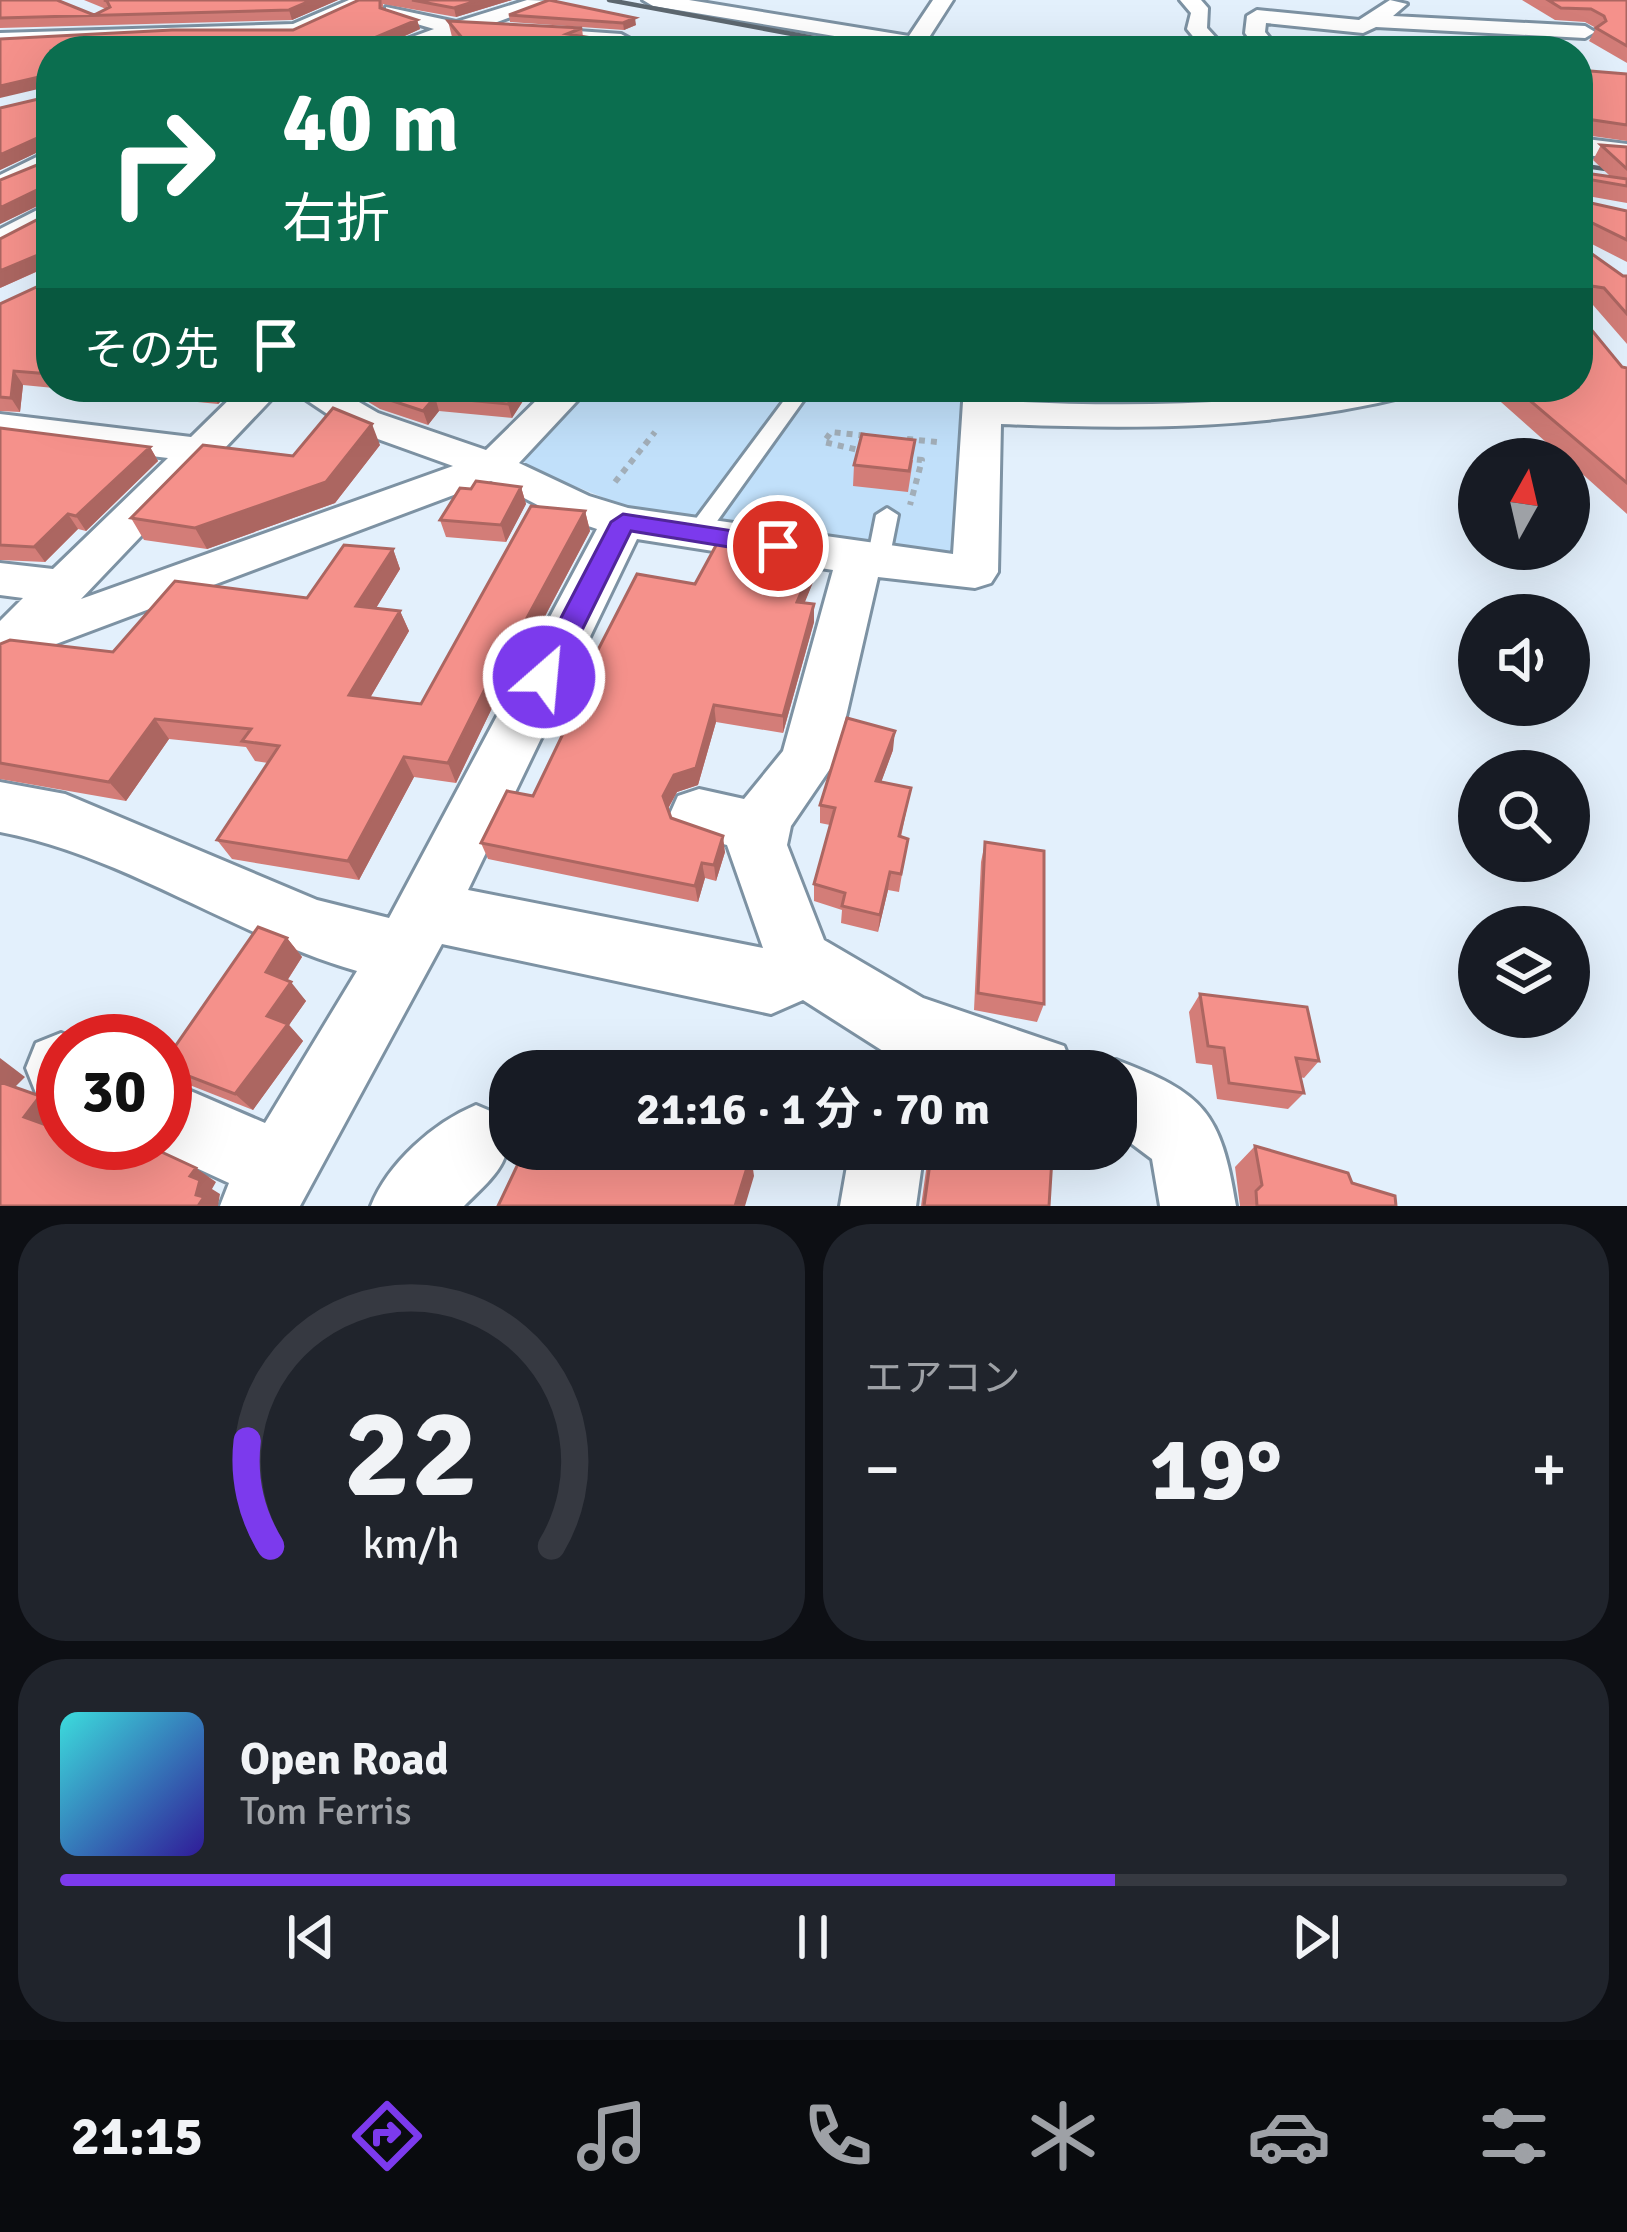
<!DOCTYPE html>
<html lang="ja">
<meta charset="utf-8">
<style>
body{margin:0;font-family:Signika,"Noto Sans JP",sans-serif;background:#20242c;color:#f1f3f6;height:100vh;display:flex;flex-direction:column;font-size:45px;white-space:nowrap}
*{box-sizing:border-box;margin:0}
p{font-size:39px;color:#9ea1a6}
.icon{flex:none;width:66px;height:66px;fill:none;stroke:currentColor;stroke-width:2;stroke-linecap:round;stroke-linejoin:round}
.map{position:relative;height:1206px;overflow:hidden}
.sheet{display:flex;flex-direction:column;gap:18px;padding:18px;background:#0d0f14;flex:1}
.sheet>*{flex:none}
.guide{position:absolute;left:36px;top:36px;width:1557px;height:366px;border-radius:48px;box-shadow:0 12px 48px #0002;background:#0b6e4f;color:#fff;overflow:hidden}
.needle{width:78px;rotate:8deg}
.fabs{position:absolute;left:1458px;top:438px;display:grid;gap:24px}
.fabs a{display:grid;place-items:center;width:132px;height:132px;border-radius:50%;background:#171b24;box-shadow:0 12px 48px #0002;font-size:60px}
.speed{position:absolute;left:36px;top:1014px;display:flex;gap:24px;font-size:60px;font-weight:700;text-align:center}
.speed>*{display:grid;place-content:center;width:156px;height:156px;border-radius:50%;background:#171b24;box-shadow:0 12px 48px #0002;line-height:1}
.speed .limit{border:18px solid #d22;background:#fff;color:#111}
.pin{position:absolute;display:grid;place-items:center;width:102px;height:102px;color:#fff;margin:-51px;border:6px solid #fff;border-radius:50%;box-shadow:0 3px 12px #0007}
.me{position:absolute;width:132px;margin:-66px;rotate:27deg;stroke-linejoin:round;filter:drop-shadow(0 0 9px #0008)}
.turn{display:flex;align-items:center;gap:42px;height:252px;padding:0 48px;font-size:54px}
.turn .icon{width:156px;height:156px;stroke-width:2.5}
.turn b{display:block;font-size:84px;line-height:102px}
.then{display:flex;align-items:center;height:114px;padding:0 48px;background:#0003;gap:24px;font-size:45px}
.big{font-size:90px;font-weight:700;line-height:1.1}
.sheet .widget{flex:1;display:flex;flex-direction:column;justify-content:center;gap:18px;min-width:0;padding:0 42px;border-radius:48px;background:#20242c}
.sheet .dial{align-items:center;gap:0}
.dial svg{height:312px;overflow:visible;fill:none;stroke:#363941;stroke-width:7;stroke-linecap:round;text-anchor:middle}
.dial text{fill:#f1f3f6;stroke:none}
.song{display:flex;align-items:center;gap:36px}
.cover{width:144px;height:144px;border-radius:18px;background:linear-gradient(135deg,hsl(180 70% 55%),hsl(250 70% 35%))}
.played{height:12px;border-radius:6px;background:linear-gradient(90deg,#7c3aed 70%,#363941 70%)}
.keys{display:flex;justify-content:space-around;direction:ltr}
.heat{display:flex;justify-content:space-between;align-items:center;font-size:66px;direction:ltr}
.sheet .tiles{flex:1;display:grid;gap:18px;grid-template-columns:1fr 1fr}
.widget:last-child{grid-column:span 2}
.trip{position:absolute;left:489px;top:1050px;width:648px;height:120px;border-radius:48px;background:#171b24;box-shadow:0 12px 48px #0002;font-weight:700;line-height:120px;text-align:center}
.tab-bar{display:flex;height:192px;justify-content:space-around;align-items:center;background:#090b0e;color:#9ea1a6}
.tab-bar .icon{width:84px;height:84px}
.tab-bar .on{color:#7c3aed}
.tab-bar b{font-size:54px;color:#f1f3f6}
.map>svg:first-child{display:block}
.green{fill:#c1e0fa}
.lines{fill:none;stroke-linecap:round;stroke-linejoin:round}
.service-casing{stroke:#7d92a3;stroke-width:6}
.minor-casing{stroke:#7d92a3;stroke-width:6}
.path{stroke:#a2aeb8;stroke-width:6;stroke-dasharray:6 6;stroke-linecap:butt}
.service{fill:#fff;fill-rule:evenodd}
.minor{fill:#fff;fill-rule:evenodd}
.rail{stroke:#5d676f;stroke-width:4.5}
.wall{fill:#d37d78}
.shaded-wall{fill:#ac6661}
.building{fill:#f5918b;stroke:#ac6661;stroke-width:3}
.route{fill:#7c3aed;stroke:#51269a;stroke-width:3}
</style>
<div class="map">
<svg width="1627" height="1206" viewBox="0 0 1627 1206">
<rect width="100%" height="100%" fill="#e3f0fc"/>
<path class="green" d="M577 387H965L963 561 821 539 825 529 806 538 652 517 577 487 538 480 514 449Z"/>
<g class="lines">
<g class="service-casing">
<path id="service" d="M794 387H813L705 538H689L686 533 689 528Z
M887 508 898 515 889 560 878 568 867 560 876 515Z"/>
</g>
<g class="minor-casing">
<path id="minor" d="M349 0H375L296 36H176L0 45V33L293 24Z
M527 0 554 1 489 25 621 34 632 40 621 46 457 35 407 51H374L434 29 386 15V7L456 22Z
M643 0H689L909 36 933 0H953L928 39 972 46 975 51H898L901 47 653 6Z
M1180 0H1201L1208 8 1207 28 1228 51H1205L1187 29 1191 13Z
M1390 0 1407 4 1393 16 1585 26 1595 32 1585 38 1376 27 1363 33 1266 23 1265 32 1280 51H1258L1245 33 1247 16 1257 10 1359 20Z
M1578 138 1627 144V160L1578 154Z
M51 150V169L0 194V175Z
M51 203V224L0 251V229Z
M242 387H283L81 599 453 466 350 429 287 387H333L378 413 486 450 550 387H590L519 463 589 496 628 508 953 554 964 387H1002V401C1082 405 1162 406 1242 400 1302 395 1358 387 1418 387L1412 395C1277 429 1139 430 1001 424L998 572 991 583 975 588 878 577 836 760 791 826 787 845 824 940 923 998 1064 1046 1074 1071H936L883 1051 803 1000 771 1014 442 944 300 1206H220L229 1183 142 1143H165V1080L265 1123 357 971C234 936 126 856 0 832V782L65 794 317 900 389 918 597 529 559 516 491 481 0 665V621L23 598 0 595V563L53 569 168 458 0 438V414L191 437ZM637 539 833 570 783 751 744 799 699 789 678 796 670 814 678 832 727 845 763 948 468 890Z
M61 1033 81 1041H63V1104L36 1093 26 1068 36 1043Z
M1116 1060C1204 1093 1221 1112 1236 1206H1160L1152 1159 1116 1132V1071H1091Z
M476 1105 502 1116C520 1158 492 1178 464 1206H371C388 1163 433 1123 476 1105Z
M850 1149H924L916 1206H840Z"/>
</g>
<path class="path" d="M907 439 937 442
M867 452 824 442 831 432 868 436
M905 458 922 460 910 505
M615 482 655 432"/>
<use href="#service" class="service"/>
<use href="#minor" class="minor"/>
<path class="rail" d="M609 0 884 51
M1578 165 1627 172"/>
</g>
<path class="wall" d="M0 0 94 15 106 9 84 0H338L292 20 0 28Z
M359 0H512L456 17 383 4V9L417 20 420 29 388 44 51 51V387H236L218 404 23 385 20 412 0 411V304L45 283V268L0 288 46 215V202L0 224V180L47 161 46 148 0 170V108L47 97V87L0 39 293 30Z
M1522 0H1627V63L1589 41 1596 28 1585 22 1555 20Z
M509 15 636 25 624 30 510 22Z
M448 21 582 28 583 37 673 51H461L453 41Z
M1578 70 1627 74V141L1578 134Z
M1601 145 1627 147V203L1582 195V201L1627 211V262L1584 240 1585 249 1623 276H1627V344L1593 305 1584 303 1585 322 1622 367 1627 368V514L1569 462V459H1565L1484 387H1578V172L1610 176 1593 160Z
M342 387H532L512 418 439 411 428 425 380 409 365 400 362 393 350 392Z
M0 428 150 447 158 461 86 531 78 529 45 562 0 560Z
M380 445 335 503 207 549 144 540 131 518 293 456Z
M913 460 908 492 853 486 854 465Z
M521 487 526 504 506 542 446 537 440 520 471 489Z
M585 511 590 531 509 684 504 683 456 783 414 777 359 880 232 859 217 840 268 763 255 761 246 747 169 739 126 801 0 779V644L113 652 307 598 393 549 400 569 376 608 400 611 409 631 370 698 421 704Z
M816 558V575L804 603 814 622 783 733 716 722 698 785 677 792 668 809 671 818 725 852 716 881 705 878 698 902 488 859 481 843 533 796 584 690 582 681 695 584Z
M893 750 881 782 911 788 901 837 908 839 899 892 888 890 878 932 841 923 842 910 814 901V884L830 825 820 823V805Z
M985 842 1044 1004 1037 1022 974 1010 981 862Z
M287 938 302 957 287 981 306 1001 289 1025 303 1041 253 1110 182 1082 165 1068V1061Z
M1200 994 1319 1061 1304 1078 1300 1077 1304 1093 1288 1109 1217 1099 1212 1065 1196 1063 1189 1012Z
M1255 1146 1352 1183 1396 1206H1240L1235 1167Z
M929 1149H1041L1049 1206H921Z"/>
<path class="shaded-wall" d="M312 0H338L292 20 289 10Z
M479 0H512L456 17 454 8Z
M635 18 636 25 624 30 623 23Z
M417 20 420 29 371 51 367 41Z
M48 75 51 86 0 98V86Z
M46 134 51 146 0 170V155Z
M45 186 51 199 0 224V208Z
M45 252 51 265 0 288V271Z
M14 371 23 385 20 412 11 398Z
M214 387H236L218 404 211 390Z
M520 387H532L512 418 508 404Z
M435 397 439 411 428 425 423 411Z
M372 424 380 445 335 503 207 549 195 528Z
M150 447 158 461 86 531 76 516Z
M521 487 526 504 506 542 501 525Z
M585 511 590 531 509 684 502 664Z
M68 514 78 529 45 562 34 547Z
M393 549 400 569 365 626 356 606Z
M816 558V575L798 619 797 602Z
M814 604V622L783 733V716Z
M400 611 409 631 360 715 349 695Z
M498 663 504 683 456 783 448 763Z
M714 705 716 722 698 785 677 792 666 812 663 796Z
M155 719 169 739 126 801 109 782Z
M895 731 893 750 875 799 876 781Z
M404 757 414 777 359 880 348 861Z
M723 836 725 852 716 881 714 865Z
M702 863 705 878 698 902 695 886Z
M890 872 888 890 878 932 880 915Z
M287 938 302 957 281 990 266 972Z
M291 982 306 1001 289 1025 303 1041 253 1110 235 1094 267 1016Z
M0 1058 25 1077 9 1093 0 1088Z
M40 1096 63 1111V1114L49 1132 24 1117Z
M751 1155 754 1176 745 1206H735Z
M196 1168 216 1182 212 1189 220 1194 218 1206H198L190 1176Z"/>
<path class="building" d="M0 0H57L94 15 110 7 107 1 104 0H312L289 10 0 18Z
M359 0H380V8L417 20 367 41 400 45 392 51H51V374L14 371 11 398 0 397V304L45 283V252L0 271V239L46 215 45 186 0 208V180L47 161 46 134 0 155V108L47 97 48 75 0 86V39L172 30H293Z
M412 0H479L454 8Z
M549 0 635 18 623 23 509 15Z
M1548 0H1627V46L1596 28 1606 21 1604 16 1591 9 1561 8Z
M448 21 582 28 567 34 673 51H463L469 46Z
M1578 70 1627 74V125L1586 119 1581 127 1578 124Z
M1601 145 1627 147V169Z
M1578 172 1627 179V186L1587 179 1582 183V201L1627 211V240L1584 219 1585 249 1623 276H1627V314L1604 288 1585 285 1578 279Z
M1578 298H1584L1585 322 1622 367 1627 368V483L1514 387H1578Z
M361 387H520L508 404 435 397 423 411 375 395Z
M333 408 372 424 326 482 195 528 131 518 203 445 293 456Z
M0 428 150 447 76 516 68 514 34 547 0 545Z
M862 434 915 440 909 471 854 465Z
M476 481 521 487 501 525 440 520 460 488 471 489Z
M531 506 585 511 502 664 498 663 448 763 404 757 348 861 217 840 279 746 242 741 251 729 155 719 109 782 0 763V644L10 640 113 652 175 581 307 598 344 545 393 549 356 606 400 611 349 695 421 704Z
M719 540 816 558 797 602 814 604 783 716 714 705 696 768 674 775 663 796 671 818 723 836 714 865 702 863 695 886 481 843 507 791 533 796 588 682 582 681 637 574 695 584Z
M847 718 895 731 876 781 911 788 899 836 908 839 901 874 890 872 880 915 842 906 845 893 814 884 835 808 820 805Z
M985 842 1044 851V1004L978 993Z
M258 927 287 938 266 972 291 982 267 1016 288 1024 235 1094 165 1067V1061Z
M1200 994 1307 1007 1319 1061 1296 1058 1304 1093 1229 1083 1224 1048 1208 1046Z
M945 1054 1019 1071H943Z
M0 1082 40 1096 24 1117 63 1131V1143H98L107 1146 109 1143H142L196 1168 190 1176 200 1180 196 1195 204 1197 198 1206H0Z
M1255 1146 1348 1173 1352 1183 1395 1196 1396 1206H1257L1256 1191 1262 1185Z
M525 1149H733L751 1155 735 1206H498Z
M932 1149H1041L1040 1155 1052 1158 1049 1206H924Z"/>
<path class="route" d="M623 514 778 538 790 546 778 555 631 531 555 685H534L530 677 611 522Z"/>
</svg>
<div class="fabs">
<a><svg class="needle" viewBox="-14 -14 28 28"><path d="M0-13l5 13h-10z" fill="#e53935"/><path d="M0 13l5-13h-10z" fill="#9ea1a6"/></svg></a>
<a><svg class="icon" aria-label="sound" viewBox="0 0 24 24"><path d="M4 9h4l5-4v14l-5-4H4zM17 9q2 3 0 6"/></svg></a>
<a><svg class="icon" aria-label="search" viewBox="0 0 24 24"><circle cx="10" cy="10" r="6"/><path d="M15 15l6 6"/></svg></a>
<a><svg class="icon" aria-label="layers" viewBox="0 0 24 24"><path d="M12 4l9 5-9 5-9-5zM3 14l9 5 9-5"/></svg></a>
</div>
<div class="speed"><div class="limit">30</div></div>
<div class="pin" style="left:778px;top:546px;background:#d93025"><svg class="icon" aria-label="arrive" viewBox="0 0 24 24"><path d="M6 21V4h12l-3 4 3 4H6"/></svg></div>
<svg class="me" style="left:544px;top:677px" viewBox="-20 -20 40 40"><circle r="17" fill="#7c3aed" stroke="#fff" stroke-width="3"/><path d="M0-11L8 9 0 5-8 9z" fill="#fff"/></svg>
<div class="trip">21:16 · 1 分 · 70 m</div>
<div class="guide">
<div class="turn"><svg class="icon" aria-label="right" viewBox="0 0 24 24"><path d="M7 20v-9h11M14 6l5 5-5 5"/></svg><div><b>40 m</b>右折</div></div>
<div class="then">その先<svg class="icon" aria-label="arrive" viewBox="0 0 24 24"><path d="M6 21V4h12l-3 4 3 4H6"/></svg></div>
</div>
</div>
<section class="sheet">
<div class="tiles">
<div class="widget dial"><svg viewBox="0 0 100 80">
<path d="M14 69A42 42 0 1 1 86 69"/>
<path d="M14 69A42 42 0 0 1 8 42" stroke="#7c3aed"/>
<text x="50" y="56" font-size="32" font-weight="700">22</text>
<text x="50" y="72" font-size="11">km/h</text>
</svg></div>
<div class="widget"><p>エアコン</p>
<div class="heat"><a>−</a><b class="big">19°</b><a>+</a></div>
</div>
<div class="widget">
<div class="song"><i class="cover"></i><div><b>Open Road</b><p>Tom Ferris</p></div></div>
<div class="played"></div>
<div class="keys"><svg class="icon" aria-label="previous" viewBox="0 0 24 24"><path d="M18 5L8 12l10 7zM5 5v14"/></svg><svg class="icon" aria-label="pause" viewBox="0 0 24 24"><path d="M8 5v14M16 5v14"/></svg><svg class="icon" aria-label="next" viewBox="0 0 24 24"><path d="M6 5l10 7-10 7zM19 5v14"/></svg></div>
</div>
</div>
</section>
<nav class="tab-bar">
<b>21:15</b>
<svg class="icon on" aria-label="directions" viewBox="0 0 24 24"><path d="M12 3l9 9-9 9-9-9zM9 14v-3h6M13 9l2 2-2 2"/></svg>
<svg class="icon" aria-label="music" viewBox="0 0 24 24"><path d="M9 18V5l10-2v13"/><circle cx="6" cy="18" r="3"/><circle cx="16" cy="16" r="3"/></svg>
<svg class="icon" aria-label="phone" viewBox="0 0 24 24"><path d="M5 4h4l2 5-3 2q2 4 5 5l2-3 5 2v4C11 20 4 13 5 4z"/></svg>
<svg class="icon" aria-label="climate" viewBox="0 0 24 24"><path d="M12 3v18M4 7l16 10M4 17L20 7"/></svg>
<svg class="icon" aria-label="car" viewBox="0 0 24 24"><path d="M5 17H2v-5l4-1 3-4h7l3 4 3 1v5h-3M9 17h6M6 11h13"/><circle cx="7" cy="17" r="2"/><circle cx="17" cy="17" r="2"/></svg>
<svg class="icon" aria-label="filters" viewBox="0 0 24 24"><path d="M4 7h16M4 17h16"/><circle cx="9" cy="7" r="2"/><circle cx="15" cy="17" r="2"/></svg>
</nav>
